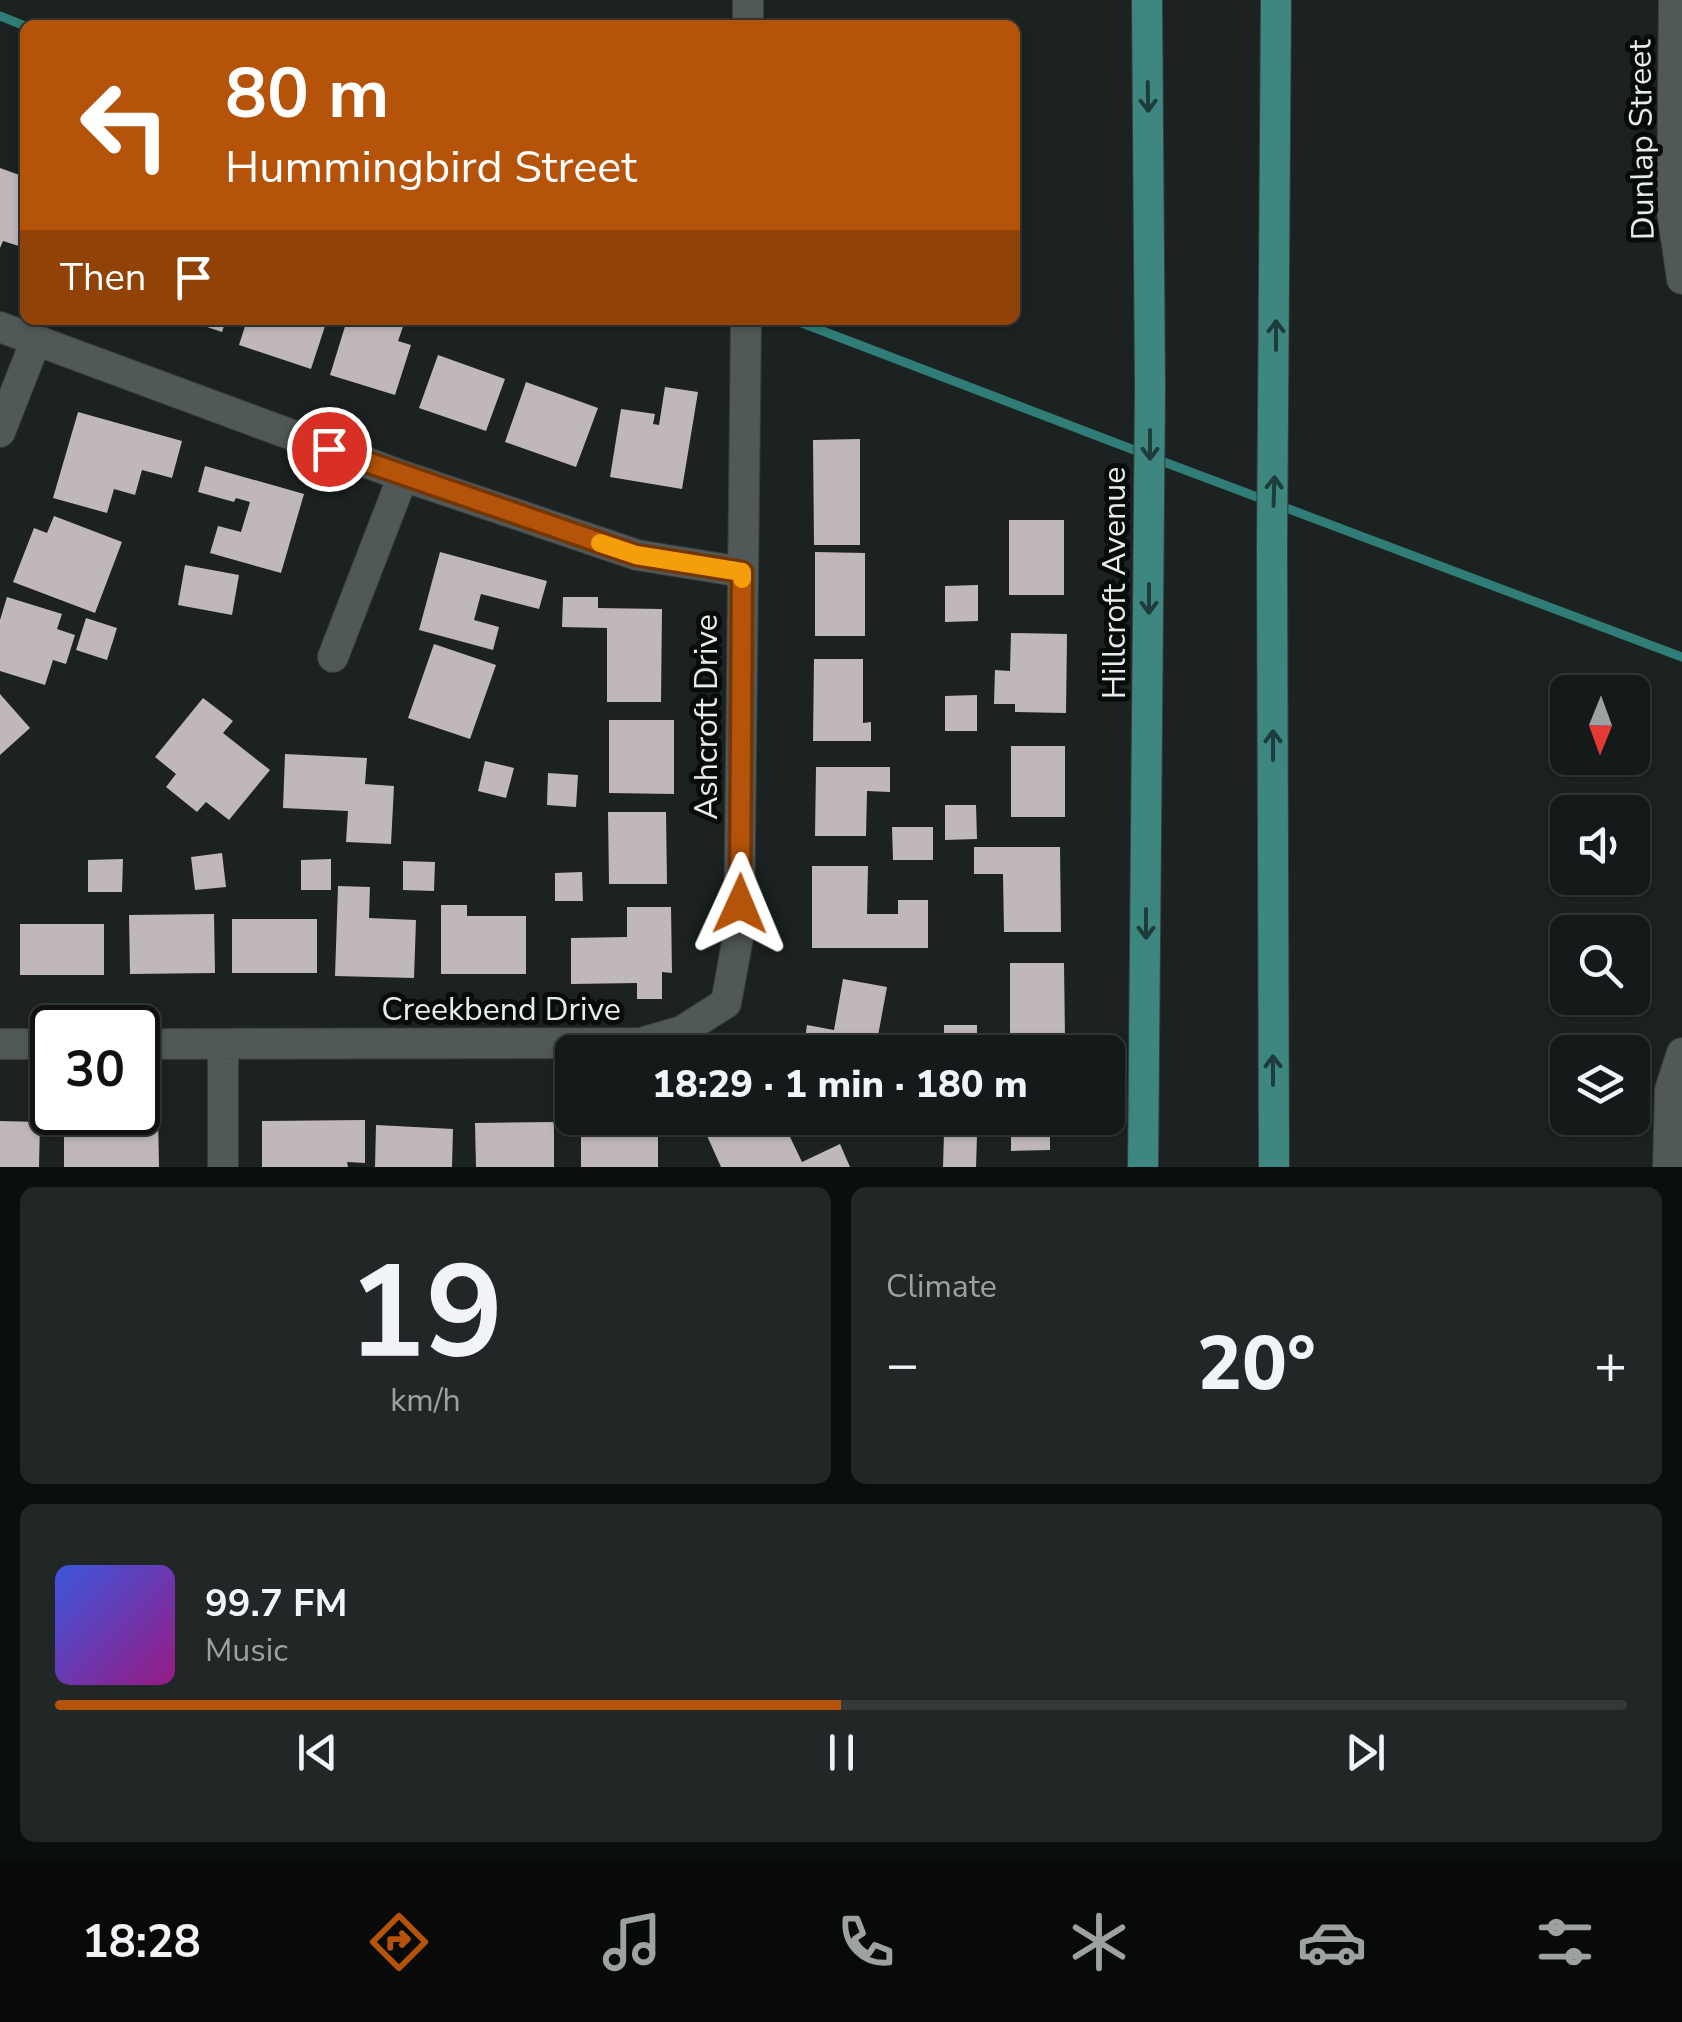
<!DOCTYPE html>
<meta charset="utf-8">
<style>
body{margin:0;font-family:"Nunito Sans",sans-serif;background:#212726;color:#f1f3f6;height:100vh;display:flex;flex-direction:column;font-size:38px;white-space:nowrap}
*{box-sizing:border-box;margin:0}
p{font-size:32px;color:#9da1a2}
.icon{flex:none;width:55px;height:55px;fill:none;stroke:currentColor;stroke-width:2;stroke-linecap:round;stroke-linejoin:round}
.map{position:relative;height:1167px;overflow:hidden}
.drawer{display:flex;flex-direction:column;gap:20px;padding:20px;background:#0b0e0e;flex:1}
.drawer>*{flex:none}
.guide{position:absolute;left:20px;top:20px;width:1000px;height:305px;border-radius:15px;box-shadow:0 2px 8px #0004,0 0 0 2px #333838;background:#b45309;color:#fff;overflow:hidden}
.needle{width:65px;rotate:181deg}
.buttons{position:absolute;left:1550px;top:675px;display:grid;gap:20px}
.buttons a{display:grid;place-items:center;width:100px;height:100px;border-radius:15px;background:#141a19;box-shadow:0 2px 8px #0004,0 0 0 2px #333838;font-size:50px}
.speed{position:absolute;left:30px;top:1005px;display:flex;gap:20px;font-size:50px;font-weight:700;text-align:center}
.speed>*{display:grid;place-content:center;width:130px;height:130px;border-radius:50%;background:#141a19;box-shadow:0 2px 8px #0004,0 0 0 2px #333838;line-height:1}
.speed .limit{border:5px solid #111;border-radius:15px;background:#fff;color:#111}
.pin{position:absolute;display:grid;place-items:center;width:85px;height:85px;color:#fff;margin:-42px;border:5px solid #fff;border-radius:50%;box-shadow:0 2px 10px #0007}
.me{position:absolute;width:110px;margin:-55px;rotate:1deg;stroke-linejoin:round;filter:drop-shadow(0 0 8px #0008)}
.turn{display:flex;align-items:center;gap:35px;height:210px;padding:0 40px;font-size:45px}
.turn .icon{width:130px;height:130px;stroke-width:2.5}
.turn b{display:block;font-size:70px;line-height:85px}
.then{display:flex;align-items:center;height:95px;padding:0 40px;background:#0003;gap:20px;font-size:38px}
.big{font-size:75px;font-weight:800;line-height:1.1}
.drawer .card{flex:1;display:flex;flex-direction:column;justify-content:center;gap:15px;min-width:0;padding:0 35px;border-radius:15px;background:#212726}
.drawer .dial{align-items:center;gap:0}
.dial b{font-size:130px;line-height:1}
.song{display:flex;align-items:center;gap:30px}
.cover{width:120px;height:120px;border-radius:15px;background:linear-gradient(135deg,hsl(230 70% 55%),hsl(310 70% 35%))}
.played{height:10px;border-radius:5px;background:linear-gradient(90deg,#b45309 50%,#333838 50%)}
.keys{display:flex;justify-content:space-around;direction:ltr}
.heat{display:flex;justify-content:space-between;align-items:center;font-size:55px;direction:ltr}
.drawer .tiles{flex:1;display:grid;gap:20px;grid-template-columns:1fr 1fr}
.card:last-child{grid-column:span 2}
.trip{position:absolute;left:555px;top:1035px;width:570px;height:100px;border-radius:15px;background:#141a19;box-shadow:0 2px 8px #0004,0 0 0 2px #333838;font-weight:800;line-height:100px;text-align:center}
.menu{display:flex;height:160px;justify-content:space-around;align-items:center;background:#080a0a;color:#9da1a2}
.menu .icon{width:70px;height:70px}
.menu .current{color:#b45309}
.menu b{font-size:45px;color:#f1f3f6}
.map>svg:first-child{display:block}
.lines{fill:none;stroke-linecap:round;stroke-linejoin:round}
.stream{stroke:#2f7d76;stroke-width:9}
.building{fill:#bfb7bc}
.street-casing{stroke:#383d3c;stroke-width:32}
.primary-casing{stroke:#383d3c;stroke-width:32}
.street{stroke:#515958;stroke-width:30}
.primary{stroke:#3e8780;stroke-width:30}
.oneway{stroke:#1e3d3a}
.route-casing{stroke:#753606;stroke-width:25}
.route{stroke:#b45309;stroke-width:18}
.slow{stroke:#f59e0b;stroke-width:18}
.labels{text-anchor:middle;stroke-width:10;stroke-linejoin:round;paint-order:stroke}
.street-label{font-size:32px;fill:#e7ecec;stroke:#080b0b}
</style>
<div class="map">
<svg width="1682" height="1167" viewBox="0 0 1682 1167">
<rect width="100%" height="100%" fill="#1b2221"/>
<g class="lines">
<path class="stream" d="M0 16 25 26
M794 320 1142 453
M1156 459 1682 657"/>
</g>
<path class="building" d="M0 168 25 177V248L3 241 0 248Z
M186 320H226L222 332Z
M247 320H327L311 369 239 345Z
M347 320 405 321 398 341 411 345 395 395 330 375Z
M438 355 505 379 486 431 419 408Z
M526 382 598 408 576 467 505 442Z
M665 387 698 392 682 489 610 477 621 409 655 414 653 424 659 425Z
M78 412 182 441 172 478 142 470 135 495 114 489 107 513 53 498Z
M860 439V545H814L813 440Z
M205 466 304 494 281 573 210 553 218 526 241 532 250 502 236 498 234 502 198 492Z
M54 516 122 542 95 613 13 582 34 528 47 533Z
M1009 520H1064V595H1009Z
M440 552 547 581 539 609 481 594 474 620 499 627 493 650 419 630Z
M815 552 865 553V636H815Z
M185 565 239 575 232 615 178 605Z
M978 585V621L945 622V586Z
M7 597 62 614 57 629 75 635 66 664 53 660 45 685 0 671V620Z
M563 597H598V608L662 609 661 702H607V628L562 627Z
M86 618 117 628 107 660 76 650Z
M1011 633 1067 634 1066 713 1015 712V704H994L995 670 1010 671Z
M434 644 496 665 470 739 408 718Z
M814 659H863V723L871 722V741H813Z
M0 694 30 728 0 755Z
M977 695V731H945V696Z
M203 698 233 721 223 733 270 770 229 820 206 802 197 812 166 787 176 774 155 757Z
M609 720H674V794L609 793Z
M1011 746H1065V817H1011Z
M285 754 367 758 365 784 394 786 391 844 346 842 348 811 283 808Z
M485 761 514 768 506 798 478 791Z
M816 767H890V792L867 791 866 836H815Z
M548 773 578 775 576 807 547 805Z
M945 805H976L977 839 945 840Z
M608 812H666L667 884H609Z
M892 827H933V860H893Z
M974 847H1060L1061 932H1004L1003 874H974Z
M222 853 226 887 195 890 191 857Z
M123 859 122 892H88V860Z
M331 859V890H301V860Z
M403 861 435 862 434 891 403 890Z
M812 866H868L867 914H898V900H928V948H812Z
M582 872 583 901H555V873Z
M338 886 370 887 369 918 416 920 414 978 335 976Z
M441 905H467V916H526V974H441Z
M627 907H671L672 973 662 972V999H637V983L571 984V938L627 937Z
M214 914 215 973 130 974 129 915Z
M232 919H317V973H232Z
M20 924H104V975H20Z
M1010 963H1064L1065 1038 1010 1039Z
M843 979 887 987 875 1052H803L807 1025 834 1030Z
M944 1025H977V1052H944Z
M158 1116 159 1167H64V1117Z
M730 1118H781L802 1162 840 1144 850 1167H721L704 1129Z
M1011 1118H1050V1150L1011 1151Z
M365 1120V1163L347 1162 348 1167H262V1121Z
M0 1121 40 1122 39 1167H0Z
M554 1122V1167H476L475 1123Z
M581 1123H658V1167H581Z
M376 1125 453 1129 452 1167H375Z
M944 1134 977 1135 976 1167H943Z"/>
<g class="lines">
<g class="street-casing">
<path id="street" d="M1674 0 1672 211 1682 279
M748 25V0
M0 327 403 476 637 555 742 572
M0 432 36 340
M333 657 403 476
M0 1044H52
M138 1044 641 1043 682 1031 726 1003 739 932 746 320
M223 1167V1044
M1668 1167 1670 1090 1682 1053"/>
</g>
<g class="primary-casing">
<path id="primary" d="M1143 1167 1150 388 1147 0
M1274 1167 1272 549 1276 0"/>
</g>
<use href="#street" class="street"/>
<use href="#primary" class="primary"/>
</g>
<defs><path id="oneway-shaft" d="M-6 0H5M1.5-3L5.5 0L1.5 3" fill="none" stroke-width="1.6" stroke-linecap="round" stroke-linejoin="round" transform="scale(2.5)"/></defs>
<g class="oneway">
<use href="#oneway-shaft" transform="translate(1148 97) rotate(89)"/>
<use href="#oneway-shaft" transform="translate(1276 335) rotate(-90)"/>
<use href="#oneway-shaft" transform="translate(1150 445) rotate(90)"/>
<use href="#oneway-shaft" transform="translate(1274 491) rotate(-88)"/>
<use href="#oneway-shaft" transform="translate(1149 599) rotate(90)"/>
<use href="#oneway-shaft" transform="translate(1273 745) rotate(-90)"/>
<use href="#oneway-shaft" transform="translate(1146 924) rotate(90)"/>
<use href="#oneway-shaft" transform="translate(1273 1070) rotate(-90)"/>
</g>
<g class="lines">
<g class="route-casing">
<path id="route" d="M329 449 636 555 742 572 740 904"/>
</g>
<use href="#route" class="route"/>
<path class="slow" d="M600 543 636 555 742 572V579"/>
</g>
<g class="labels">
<g class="street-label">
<text transform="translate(1641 140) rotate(-91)" y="11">Dunlap Street</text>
<text transform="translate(1114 583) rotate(-90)" y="11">Hillcroft Avenue</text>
<text transform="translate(706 717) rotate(-90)" y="11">Ashcroft Drive</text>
<text x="501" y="1020">Creekbend Drive</text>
</g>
</g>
</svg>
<div class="buttons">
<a><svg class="needle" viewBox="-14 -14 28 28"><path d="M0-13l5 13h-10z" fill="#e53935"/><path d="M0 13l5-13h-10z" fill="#9da1a2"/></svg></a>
<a><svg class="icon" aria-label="sound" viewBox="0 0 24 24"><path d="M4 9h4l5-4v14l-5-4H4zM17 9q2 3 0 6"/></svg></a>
<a><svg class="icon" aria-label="search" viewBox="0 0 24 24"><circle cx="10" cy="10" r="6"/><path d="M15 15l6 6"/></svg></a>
<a><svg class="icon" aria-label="layers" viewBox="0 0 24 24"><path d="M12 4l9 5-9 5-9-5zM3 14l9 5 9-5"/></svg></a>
</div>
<div class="speed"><div class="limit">30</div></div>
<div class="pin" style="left:329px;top:449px;background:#d93025"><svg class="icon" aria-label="arrive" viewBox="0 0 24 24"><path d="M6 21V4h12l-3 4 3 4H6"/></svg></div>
<svg class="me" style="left:740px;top:904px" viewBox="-20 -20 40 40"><path d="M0-17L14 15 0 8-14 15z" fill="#b45309" stroke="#fff" stroke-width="4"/></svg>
<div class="trip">18:29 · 1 min · 180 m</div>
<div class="guide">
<div class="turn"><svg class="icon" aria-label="left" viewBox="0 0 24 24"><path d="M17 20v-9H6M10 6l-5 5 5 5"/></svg><div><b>80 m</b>Hummingbird Street</div></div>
<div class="then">Then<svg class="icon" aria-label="arrive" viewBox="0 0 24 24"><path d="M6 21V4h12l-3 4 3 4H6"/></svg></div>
</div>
</div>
<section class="drawer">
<div class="tiles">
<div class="card dial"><b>19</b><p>km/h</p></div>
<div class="card"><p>Climate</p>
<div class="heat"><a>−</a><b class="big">20°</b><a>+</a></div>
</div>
<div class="card">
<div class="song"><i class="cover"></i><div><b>99.7 FM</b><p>Music</p></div></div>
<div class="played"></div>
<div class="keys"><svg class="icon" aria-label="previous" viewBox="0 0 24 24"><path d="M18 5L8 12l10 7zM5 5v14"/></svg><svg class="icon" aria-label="pause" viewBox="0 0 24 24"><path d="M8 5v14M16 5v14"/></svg><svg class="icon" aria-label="next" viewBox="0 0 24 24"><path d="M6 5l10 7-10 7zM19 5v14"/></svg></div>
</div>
</div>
</section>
<nav class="menu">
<b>18:28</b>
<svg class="icon current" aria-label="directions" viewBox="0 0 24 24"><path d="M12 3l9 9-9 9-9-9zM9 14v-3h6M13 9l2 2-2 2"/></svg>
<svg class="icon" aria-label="music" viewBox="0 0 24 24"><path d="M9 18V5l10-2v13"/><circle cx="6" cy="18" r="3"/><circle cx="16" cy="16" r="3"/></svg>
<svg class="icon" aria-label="phone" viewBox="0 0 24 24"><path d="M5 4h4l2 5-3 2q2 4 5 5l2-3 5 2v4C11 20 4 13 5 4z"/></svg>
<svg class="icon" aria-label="climate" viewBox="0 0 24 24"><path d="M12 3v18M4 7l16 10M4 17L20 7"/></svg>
<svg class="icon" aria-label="car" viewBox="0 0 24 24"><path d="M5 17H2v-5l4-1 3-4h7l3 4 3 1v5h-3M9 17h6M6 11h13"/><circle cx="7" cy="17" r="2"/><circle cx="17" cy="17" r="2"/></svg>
<svg class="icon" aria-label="filters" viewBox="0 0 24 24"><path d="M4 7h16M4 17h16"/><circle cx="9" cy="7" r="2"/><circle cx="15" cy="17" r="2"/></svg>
</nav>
